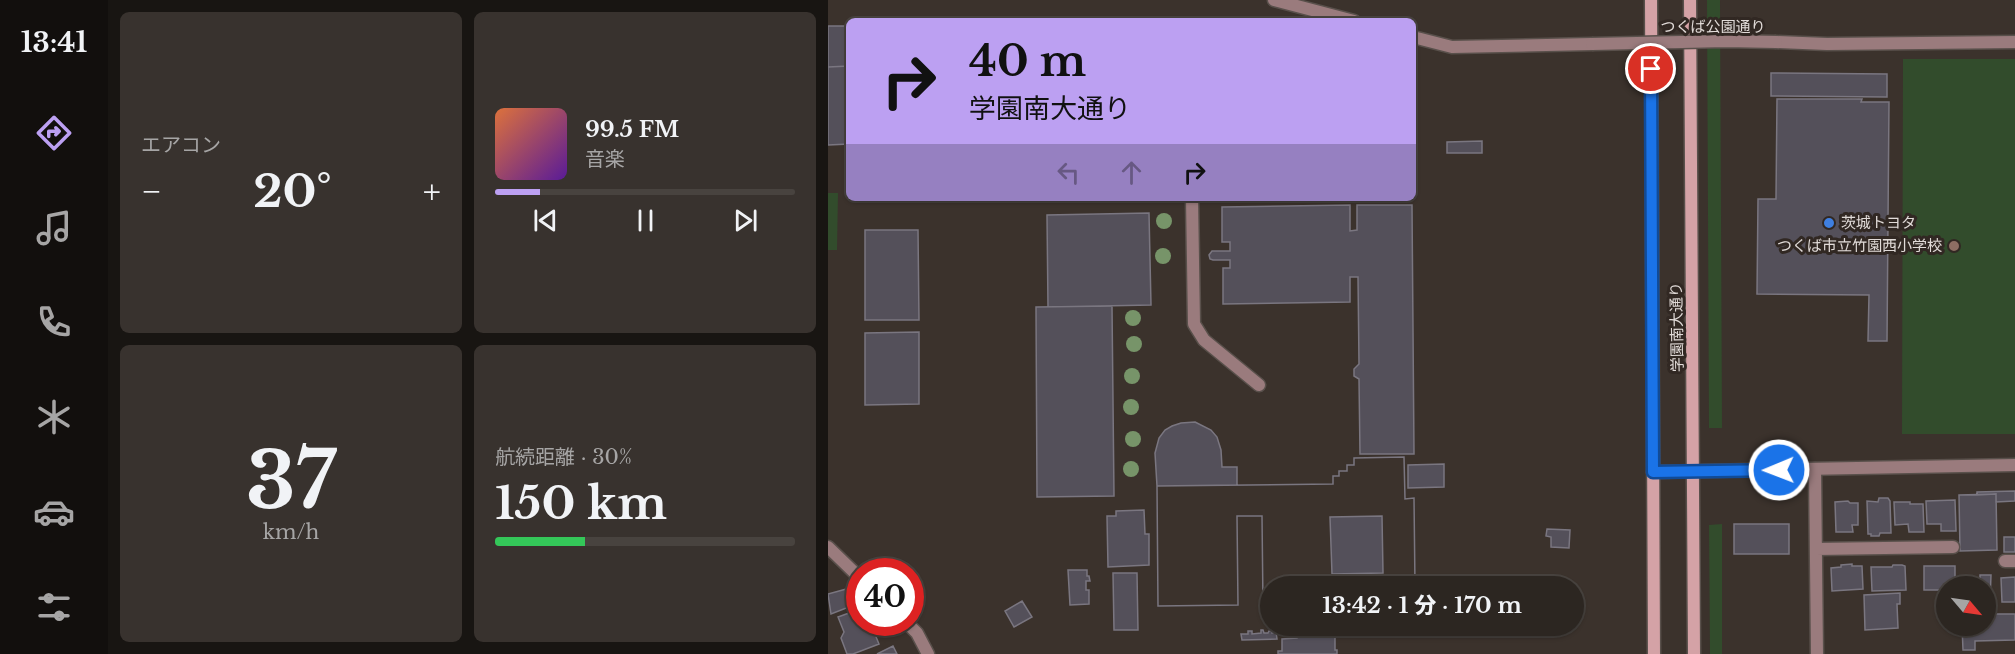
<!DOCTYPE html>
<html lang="ja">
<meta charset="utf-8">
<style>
body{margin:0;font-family:"Libre Baskerville","Noto Sans JP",serif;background:#38322e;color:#f1f3f6;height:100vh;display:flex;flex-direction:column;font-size:22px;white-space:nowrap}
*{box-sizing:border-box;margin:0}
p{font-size:20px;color:#a6a5a5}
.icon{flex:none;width:33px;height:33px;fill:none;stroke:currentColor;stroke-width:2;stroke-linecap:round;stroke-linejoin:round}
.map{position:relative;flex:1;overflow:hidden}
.panel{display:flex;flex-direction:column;gap:12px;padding:12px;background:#181512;width:720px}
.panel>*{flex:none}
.banner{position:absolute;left:18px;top:18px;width:570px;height:183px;border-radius:9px;box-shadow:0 2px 4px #0004,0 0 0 2px #48433f;background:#bca0f2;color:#111;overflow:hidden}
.needle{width:39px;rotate:119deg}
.fabs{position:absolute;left:1108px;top:576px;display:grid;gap:12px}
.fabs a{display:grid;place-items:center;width:60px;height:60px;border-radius:50%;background:#2c2621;box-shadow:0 2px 4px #0004,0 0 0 2px #48433f;font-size:30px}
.speed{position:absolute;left:18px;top:558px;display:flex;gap:12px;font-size:30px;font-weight:700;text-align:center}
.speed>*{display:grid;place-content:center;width:78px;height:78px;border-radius:50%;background:#2c2621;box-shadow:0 2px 4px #0004,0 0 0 2px #48433f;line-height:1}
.speed .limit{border:9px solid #d22;background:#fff;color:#111}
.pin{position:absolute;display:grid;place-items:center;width:51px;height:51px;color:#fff;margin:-26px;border:3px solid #fff;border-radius:50%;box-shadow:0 2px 6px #0007}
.me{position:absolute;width:66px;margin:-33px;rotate:269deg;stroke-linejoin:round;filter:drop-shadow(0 0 4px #0008)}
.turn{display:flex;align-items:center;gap:21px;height:126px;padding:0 24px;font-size:27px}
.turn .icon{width:78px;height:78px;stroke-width:2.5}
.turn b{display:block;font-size:42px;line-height:51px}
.lanes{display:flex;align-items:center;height:57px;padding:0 24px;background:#0003;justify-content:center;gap:30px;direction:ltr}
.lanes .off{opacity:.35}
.big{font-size:45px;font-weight:800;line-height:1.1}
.panel .card{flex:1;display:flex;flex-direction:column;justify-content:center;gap:9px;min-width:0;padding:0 21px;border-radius:9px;background:#38322e}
.panel .dial{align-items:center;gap:0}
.dial b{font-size:78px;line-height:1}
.song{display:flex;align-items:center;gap:18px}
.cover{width:72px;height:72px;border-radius:9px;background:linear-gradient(135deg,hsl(20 70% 55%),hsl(270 70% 35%))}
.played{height:6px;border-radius:3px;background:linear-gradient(90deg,#bca0f2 15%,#48433f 15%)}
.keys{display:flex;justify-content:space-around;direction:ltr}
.heat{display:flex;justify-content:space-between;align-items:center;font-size:33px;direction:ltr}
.charge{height:9px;border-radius:4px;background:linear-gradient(90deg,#34c759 30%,#48433f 0)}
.panel .tiles{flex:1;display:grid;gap:12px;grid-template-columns:repeat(2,1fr)}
.trip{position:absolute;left:432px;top:576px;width:324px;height:60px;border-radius:30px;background:#2c2621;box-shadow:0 2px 4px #0004,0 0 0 2px #48433f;font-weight:800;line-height:60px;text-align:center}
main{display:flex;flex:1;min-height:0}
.dock{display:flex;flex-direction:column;width:108px;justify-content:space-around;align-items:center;background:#120f0d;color:#a6a5a5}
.dock .icon{width:42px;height:42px}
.dock .current{color:#bca0f2}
.dock b{font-size:27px;color:#f1f3f6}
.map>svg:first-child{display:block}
.green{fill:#324c2c}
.building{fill:#54505a;stroke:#7a7680;stroke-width:1.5;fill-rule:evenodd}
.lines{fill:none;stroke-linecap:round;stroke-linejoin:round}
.pedestrian-casing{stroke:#59504b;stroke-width:15}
.minor-casing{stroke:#59504b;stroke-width:15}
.tertiary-casing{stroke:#59504b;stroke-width:15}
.secondary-casing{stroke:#59504b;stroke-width:15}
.pedestrian{stroke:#9a7b7d;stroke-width:12}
.minor{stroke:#9a7b7d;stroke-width:12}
.tertiary{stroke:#9a7b7d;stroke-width:12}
.secondary{stroke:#d4a2a6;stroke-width:12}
.pedestrian-bridge-casing{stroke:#59504b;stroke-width:15;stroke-linecap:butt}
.pedestrian-bridge{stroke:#9a7b7d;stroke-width:12}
.tree{fill:#779469}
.route-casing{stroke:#114b97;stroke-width:15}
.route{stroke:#1a73e8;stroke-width:10}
.shop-dot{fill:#3f7fe0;stroke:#312823;stroke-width:2}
.education-dot{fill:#8d6e63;stroke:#312823;stroke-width:2}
.labels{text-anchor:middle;stroke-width:6;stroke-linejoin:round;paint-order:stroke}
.street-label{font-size:15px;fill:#e1dbd8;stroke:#312823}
.poi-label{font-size:15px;fill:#e1dbd8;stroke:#312823;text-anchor:start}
</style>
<main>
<nav class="dock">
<b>13:41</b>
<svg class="icon current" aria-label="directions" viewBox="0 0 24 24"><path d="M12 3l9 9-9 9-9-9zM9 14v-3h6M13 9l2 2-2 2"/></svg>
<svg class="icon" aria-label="music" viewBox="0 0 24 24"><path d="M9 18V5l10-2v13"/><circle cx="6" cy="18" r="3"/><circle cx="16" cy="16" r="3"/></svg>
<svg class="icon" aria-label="phone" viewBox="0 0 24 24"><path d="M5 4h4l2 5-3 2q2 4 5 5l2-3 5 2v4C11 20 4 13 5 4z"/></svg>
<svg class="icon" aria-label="climate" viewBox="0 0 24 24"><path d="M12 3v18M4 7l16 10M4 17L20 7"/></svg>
<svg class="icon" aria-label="car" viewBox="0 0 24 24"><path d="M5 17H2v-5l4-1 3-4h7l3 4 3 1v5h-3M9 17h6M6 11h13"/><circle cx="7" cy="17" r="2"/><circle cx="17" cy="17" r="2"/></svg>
<svg class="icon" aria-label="filters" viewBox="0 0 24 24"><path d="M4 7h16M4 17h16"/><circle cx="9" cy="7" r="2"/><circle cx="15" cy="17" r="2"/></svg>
</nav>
<section class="panel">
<div class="tiles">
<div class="card"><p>エアコン</p>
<div class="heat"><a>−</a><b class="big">20°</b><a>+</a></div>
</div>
<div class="card">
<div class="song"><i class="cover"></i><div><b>99.5 FM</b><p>音楽</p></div></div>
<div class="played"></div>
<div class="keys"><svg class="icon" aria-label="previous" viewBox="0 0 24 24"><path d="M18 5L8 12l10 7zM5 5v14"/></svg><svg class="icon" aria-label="pause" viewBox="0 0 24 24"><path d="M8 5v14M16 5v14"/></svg><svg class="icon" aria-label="next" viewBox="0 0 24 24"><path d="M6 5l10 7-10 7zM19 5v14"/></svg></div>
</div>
<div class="card dial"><b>37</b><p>km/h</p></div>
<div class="card"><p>航続距離 · 30%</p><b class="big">150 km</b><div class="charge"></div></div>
</div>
</section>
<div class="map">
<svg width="1187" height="654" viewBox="0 0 1187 654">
<rect width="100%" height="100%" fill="#3b322c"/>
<path class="green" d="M879 0H892L894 428H881Z
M1075 59H1187V434H1074Z
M0 193H10L9 250H0Z
M894 524V654H882L881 525Z"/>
<path class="building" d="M0 26H21V66L0 67Z
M21 66V144L0 145V67Z
M943 73 1059 74V97L943 96Z
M949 99H1034L1033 102H1061L1059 341H1040L1041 295 929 294 930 199H948Z
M654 141V153H619V142Z
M522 205V231L529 230V205H584L586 454H532L531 379 526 376V369L531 364 530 277H522V302L395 304V268H402V260H385L382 259 381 255 384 251H402V242H394V207Z
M321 213 323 305 220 307 219 215Z
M37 230H90L91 320H37Z
M284 306 286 496 209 497 208 307Z
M91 332V404L37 405V333Z
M367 422 383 430 389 437 393 450 394 467H409V485L329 486 327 453 331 438 337 430 344 426 353 423Z
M576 457 577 499 586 498 587 586H442V605H435L434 516H409L410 605 330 606 329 486 505 484V476H511V471H519V465H526V458ZM554 516 555 573 504 574 502 517Z
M576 457 577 499 586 498 587 586H442V605H435L434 516H409L410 605 330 606 329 486 505 484V476H511V471H519V465H526V458Z
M616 464V487L580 488V465Z
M1187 491V501L1168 502V494L1149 495V492Z
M1168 494 1169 550 1132 551 1131 495Z
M1051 498H1060L1062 501 1063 533H1052L1051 536H1043V534H1040L1039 501 1050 502Z
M1127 500 1128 531H1113V524H1099L1098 501Z
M1020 501 1022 503H1030V525H1024L1025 532H1008L1007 502Z
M1066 502H1082V504H1095L1096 532H1081L1080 524 1067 525Z
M316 510 317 534H321V565L280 567 279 516H288V511Z
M906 524H961V554H906Z
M719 529 742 530 741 548 723 547V537L718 536Z
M1176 537H1187V552H1176Z
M1024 564V566H1034L1035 589 1004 591 1003 568 1013 567V565Z
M1065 565H1074L1077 566 1078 590 1044 591 1043 567H1064Z
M1096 566H1127V586H1119V590H1096Z
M240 570H259V576H261L262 581H258V590H261V604L242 605Z
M285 573H309L310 630H286Z
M1152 575H1163L1162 602H1158V586H1131V578H1152Z
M1187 577V602H1174L1173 578Z
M22 588 26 605 3 614 0 594Z
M1072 593V604H1069L1070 628 1037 630 1036 595Z
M194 601 204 617 186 627 177 611Z
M32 609V622H46L47 626 44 627 51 644 25 654H19L13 638 16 632 10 617Z
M1158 614H1187V640L1147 641V650H1135L1134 626H1158Z
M433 630H435L436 633H440L441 631H444V633L448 632 449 639 414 640 413 634H420V631H424V634L433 633Z
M475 631H484V637L507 636V650H509V654H450V651H454V639L469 638V634H475Z
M65 646 69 654H49Z"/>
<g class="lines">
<g class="pedestrian-casing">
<path id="pedestrian" d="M446 0 526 21
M585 37 624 47 764 44
M948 42 999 44 1187 42
M364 198 366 324 376 340 431 385"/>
</g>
<g class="minor-casing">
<path id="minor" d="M987 469 989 654
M0 547 32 578
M988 549 1125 547
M1177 561H1187
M78 622 89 633 100 654"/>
</g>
<g class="tertiary-casing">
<path id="tertiary" d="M825 472 1187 465"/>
</g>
<g class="secondary-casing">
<path id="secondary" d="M823 0 826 654
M862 0 866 654"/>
</g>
<use href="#pedestrian" class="pedestrian"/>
<use href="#minor" class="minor"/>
<use href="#tertiary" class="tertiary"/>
<use href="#secondary" class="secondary"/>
<g class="pedestrian-bridge-casing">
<path id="pedestrian-bridge" d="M764 44 898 41 948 42"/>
</g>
<use href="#pedestrian-bridge" class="pedestrian-bridge"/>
</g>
<g class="tree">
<circle cx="336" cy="221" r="8"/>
<circle cx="335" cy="256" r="8"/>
<circle cx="305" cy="318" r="8"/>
<circle cx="306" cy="344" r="8"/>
<circle cx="304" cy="376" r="8"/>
<circle cx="303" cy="407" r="8"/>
<circle cx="305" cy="439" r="8"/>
<circle cx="303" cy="469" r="8"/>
</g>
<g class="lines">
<g class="route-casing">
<path id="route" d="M823 69 825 472 951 470"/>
</g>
<use href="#route" class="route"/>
</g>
<circle class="shop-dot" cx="1001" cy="223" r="6"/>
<circle class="education-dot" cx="1126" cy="246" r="6"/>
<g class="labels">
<g class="street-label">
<text x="885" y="32">つくば公園通り</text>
<text transform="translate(849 327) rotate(-91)" y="5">学園南大通り</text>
</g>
<g class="poi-label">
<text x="1013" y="228">茨城トヨタ</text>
<text x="1114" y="251" text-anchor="end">つくば市立竹園西小学校</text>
</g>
</g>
</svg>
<div class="fabs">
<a><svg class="needle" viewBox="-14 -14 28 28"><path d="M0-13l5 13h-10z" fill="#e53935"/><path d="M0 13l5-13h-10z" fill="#a6a5a5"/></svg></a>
</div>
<div class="speed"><div class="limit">40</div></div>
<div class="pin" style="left:823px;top:69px;background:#d93025"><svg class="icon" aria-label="arrive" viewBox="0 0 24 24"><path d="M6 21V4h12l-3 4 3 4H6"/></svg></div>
<svg class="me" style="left:951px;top:470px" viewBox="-20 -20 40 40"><circle r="17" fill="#1a73e8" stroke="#fff" stroke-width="3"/><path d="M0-11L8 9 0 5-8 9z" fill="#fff"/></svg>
<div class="trip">13:42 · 1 分 · 170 m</div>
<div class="banner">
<div class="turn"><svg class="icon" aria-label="right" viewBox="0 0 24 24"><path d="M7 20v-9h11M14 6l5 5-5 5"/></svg><div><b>40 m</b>学園南大通り</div></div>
<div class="lanes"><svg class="icon off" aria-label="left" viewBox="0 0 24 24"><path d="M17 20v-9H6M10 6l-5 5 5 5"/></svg><svg class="icon off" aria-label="ahead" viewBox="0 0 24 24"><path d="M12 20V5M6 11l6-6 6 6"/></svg><svg class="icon" aria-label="right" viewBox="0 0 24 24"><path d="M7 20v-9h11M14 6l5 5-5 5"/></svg></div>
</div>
</div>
</main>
